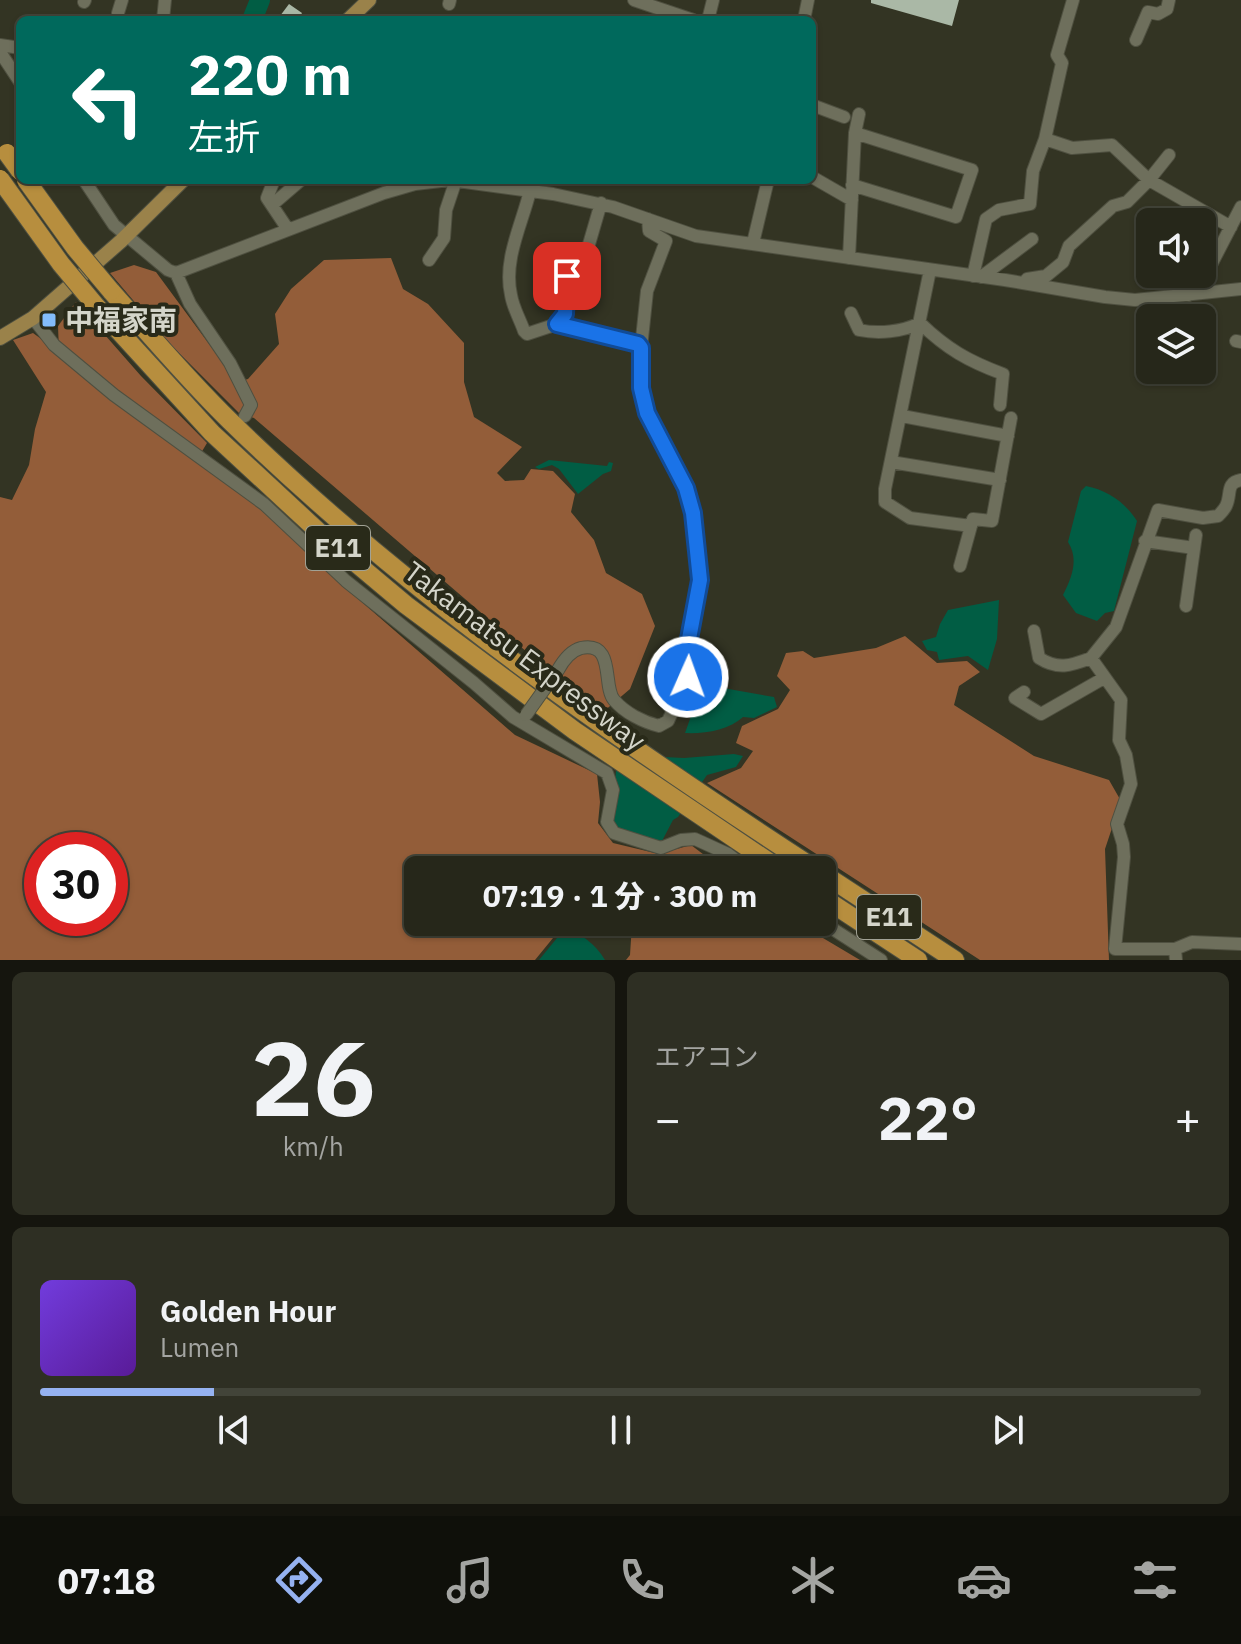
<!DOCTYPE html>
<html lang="ja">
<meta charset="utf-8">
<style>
body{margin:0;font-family:"IBM Plex Sans","Noto Sans JP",sans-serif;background:#2e2f23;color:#f1f3f6;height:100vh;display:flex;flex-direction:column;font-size:30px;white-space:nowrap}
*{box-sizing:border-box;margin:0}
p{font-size:26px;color:#a4a5a2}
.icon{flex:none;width:44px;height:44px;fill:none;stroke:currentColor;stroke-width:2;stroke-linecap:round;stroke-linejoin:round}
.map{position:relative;height:960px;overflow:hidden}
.sheet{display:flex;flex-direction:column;gap:12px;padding:12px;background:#15150e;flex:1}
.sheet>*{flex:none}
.hud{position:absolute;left:16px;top:16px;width:800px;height:168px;border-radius:12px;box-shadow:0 2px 6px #0004,0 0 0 2px #424439;background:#00695c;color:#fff;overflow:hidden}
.tools{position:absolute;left:1136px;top:208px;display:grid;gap:16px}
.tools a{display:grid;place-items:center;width:80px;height:80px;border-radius:12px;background:#26271a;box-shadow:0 2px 6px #0004,0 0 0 2px #424439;font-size:40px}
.speed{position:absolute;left:24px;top:832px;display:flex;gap:16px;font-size:40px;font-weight:700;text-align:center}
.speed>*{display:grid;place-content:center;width:104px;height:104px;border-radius:50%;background:#26271a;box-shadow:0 2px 6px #0004,0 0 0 2px #424439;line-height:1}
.speed .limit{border:12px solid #d22;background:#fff;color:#111}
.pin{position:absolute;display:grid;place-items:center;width:68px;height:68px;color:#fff;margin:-34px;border-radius:16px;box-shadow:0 4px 12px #0006}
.me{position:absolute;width:88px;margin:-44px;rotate:2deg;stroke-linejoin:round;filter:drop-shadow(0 0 6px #0008)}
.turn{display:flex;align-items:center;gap:28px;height:168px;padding:0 40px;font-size:36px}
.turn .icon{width:104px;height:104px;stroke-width:2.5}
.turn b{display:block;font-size:56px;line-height:68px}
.big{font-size:60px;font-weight:800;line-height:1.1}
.sheet .card{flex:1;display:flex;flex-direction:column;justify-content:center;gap:12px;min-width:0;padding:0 28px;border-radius:12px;background:#2e2f23}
.sheet .dial{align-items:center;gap:0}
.dial b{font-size:104px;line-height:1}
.song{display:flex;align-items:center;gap:24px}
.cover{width:96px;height:96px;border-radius:12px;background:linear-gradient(135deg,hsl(260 70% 55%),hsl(270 70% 35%))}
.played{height:8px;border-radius:4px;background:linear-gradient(90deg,#95b2f1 15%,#424439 15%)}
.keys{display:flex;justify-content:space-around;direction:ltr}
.heat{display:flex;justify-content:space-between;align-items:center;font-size:44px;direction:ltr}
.sheet .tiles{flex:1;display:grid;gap:12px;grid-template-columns:1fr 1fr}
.card:last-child{grid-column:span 2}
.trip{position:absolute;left:404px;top:856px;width:432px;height:80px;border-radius:12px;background:#26271a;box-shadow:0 2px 6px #0004,0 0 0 2px #424439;font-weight:800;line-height:80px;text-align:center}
.dock{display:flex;height:128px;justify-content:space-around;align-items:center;background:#0f100a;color:#a4a5a2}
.dock .icon{width:56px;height:56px}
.dock .active{color:#95b2f1}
.dock b{font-size:36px;color:#f1f3f6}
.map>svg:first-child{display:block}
.forest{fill:#935d39;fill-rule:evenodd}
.water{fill:#015d44}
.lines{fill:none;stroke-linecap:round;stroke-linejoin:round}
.river{stroke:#015d44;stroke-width:20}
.building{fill:#aab8a6}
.minor-casing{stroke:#4f5040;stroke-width:14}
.major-casing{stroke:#4f5040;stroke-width:16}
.highway-casing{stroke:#4f5040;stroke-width:20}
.minor{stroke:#6e6f5c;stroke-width:12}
.major{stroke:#9a824a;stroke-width:14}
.highway{stroke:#b78e3e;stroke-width:18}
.minor-bridge-casing{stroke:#4f5040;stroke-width:14;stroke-linecap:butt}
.highway-bridge-casing{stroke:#4f5040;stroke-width:20;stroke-linecap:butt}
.minor-bridge{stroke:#6e6f5c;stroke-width:12}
.highway-bridge{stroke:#b78e3e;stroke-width:18}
.route-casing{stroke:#114b97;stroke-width:20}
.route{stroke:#1a73e8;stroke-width:14}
.poi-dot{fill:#83bcfb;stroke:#292a19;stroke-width:3}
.labels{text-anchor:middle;stroke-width:8;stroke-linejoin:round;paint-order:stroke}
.shield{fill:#292a19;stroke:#a1a295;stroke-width:2}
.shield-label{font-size:26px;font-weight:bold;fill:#d4d5ca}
.poi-label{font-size:28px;font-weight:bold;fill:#d4d5ca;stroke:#292a19;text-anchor:start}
.street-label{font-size:28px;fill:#d4d5ca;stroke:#292a19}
</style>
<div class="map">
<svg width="1241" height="960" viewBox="0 0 1241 960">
<rect width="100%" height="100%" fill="#333423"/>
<path class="forest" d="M391 258 403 289 428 304 464 343V382L474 417 522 447 497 473 505 481 524 480 531 469 553 471 575 494 571 512 594 540 606 573 642 594 655 626 630 689 603 712 528 653 254 418 240 414 171 345 110 273 134 265 156 272 237 382 248 379 279 344 275 314 291 289 324 260Z
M76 302 141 376 207 443 198 458 261 506 341 584 515 735 597 774 600 802 598 823 613 843 659 854 691 845 724 870H418V922H561L553 938 535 960H0V497L12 500 29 465 35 429 46 392 13 340 33 333 59 352 58 326ZM42 850H110V918H42Z
M905 636 937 663 967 661 980 672 959 686 954 705 1034 756 1109 780 1121 801 1105 849 1109 960H980L707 783 741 768 753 751 736 743 742 726 778 709 790 690 777 676 786 653 803 651 814 658 876 648Z
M628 922H796L860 960H626L630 955 632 924Z"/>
<path class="water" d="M549 460 607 466 609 462 613 463 611 471 603 474 578 494 559 469 552 465 539 469 535 467Z
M1086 486C1107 490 1125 502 1137 521L1114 611 1105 613 1097 621 1076 613 1063 595C1072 577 1079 559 1068 542L1081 491Z
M999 600 997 639 988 670 968 656 939 660 937 652 927 650 922 641 936 637 940 624 948 610Z
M706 685 774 697 777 707 754 718 743 717C729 730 705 734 685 733L701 688Z
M734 754 743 756 736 767 707 775 678 817 673 820 662 841C647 843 621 835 611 824L616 771 664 757 684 758Z
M563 926C581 934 595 943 605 960H539L557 938Z"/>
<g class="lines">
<path class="river" d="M252 20 260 0"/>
</g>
<path class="building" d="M871 0H959L952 26 871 3Z
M289 4 302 13 298 20H277Z"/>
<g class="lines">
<g class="minor-casing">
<path id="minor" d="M634 0 693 20
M1073 0 1057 55 1062 63 1045 139 1072 148 1112 145 1149 180 1231 227
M84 2 85 0
M449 4 450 0
M118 13 122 0
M163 20 165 0
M708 20 713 0
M804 20 808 0
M1136 40 1148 12 1158 14 1167 9 1169 0
M0 45 20 48
M0 52 20 82
M812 105 844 117
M812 177 852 200
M84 180 114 225 168 270 176 273 384 193 415 184 450 180 553 194 613 207 696 236 1005 280 1105 297 1135 300 1241 289
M274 180 267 198 287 228
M852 185 956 217 972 170 855 133
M530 191C522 224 503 260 511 295 513 308 520 319 524 331L527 334 557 324 638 344 641 348V388L647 413 690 499 700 571 689 639 688 677 668 721 659 726C643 722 625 713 614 700 602 686 616 641 581 648 570 651 563 661 558 670
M272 205 301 180
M753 243 768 180
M849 258 855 133 859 114
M429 260 444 238 446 210 456 180
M930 270 885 489V502L910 518 971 526 973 519 992 521 1011 418
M176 273 190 304 230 363 251 405 245 416
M973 276 986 219 999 210 1030 204 1033 171 1045 139
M981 277 1032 239
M1027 279 1046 276 1063 262 1069 246 1113 206 1127 202 1149 180 1169 155
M1189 295 1212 263 1241 207
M851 313 859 330C878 334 902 332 920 323 947 349 968 361 1003 374L1000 405
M33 318 54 345 114 395 264 504 346 581 474 683 513 717 607 773 613 790 607 822 614 833 661 848 681 840 695 839 728 854 749 870
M557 324 565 314 567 276 585 258 601 203
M1236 341 1241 342
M641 348 647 291 666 241 649 231 648 219
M902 416 1008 436
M891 462 1000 480
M1145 541 1194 548
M960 566 971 526
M1186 606 1196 535
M1034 631 1039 658C1058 670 1070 666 1091 658
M1024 692 1015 698 1041 714 1104 678
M822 922 881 960
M1175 949 1192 942 1241 944
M1176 960 1175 949H1115L1124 857 1123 844 1117 824 1131 784 1126 755 1119 740 1121 700 1091 658 1116 627 1158 510 1203 518 1218 516C1221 513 1224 510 1226 506 1232 494 1225 483 1241 480"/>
</g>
<g class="major-casing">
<path id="major" d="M348 20 369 0
M0 338 33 318 121 241 183 180"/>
</g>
<g class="highway-casing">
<path id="highway" d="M111 291C150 335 188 380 230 421 407 594 611 736 817 870
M96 306 212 433 319 532 406 605 575 731 781 870
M822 873 955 960
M822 897 918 960"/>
</g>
<use href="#minor" class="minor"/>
<use href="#major" class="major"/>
<use href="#highway" class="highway"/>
<g class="minor-bridge-casing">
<path id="minor-bridge" d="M526 715 558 670"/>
</g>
<g class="highway-bridge-casing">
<path id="highway-bridge" d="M7 153 20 171
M0 179 61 264 96 306
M26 180 75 248 111 291"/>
</g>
<use href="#minor-bridge" class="minor-bridge"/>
<use href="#highway-bridge" class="highway-bridge"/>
</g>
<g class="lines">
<g class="route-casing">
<path id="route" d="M567 276 565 314 557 324 638 344 641 348V388L647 413 686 488 693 513 700 580 689 639 688 677"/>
</g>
<use href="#route" class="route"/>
</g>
<rect class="poi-dot" x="41" y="312" width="16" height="16" rx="4"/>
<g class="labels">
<g class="shield">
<rect x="306" y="526" width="64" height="44" rx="6"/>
<rect x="857" y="895" width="64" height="44" rx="6"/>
</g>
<g class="shield-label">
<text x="338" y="557">E11</text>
<text x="889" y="926">E11</text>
</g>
<g class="poi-label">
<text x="65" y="330">中福家南</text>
</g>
<g class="street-label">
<text transform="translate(525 656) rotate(37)" y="10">Takamatsu Expressway</text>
</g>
</g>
</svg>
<div class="tools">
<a><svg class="icon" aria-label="sound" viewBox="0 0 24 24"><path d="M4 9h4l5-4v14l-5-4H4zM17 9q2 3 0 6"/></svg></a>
<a><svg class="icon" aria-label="layers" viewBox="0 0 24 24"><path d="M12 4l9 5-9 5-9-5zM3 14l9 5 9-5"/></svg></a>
</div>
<div class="speed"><div class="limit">30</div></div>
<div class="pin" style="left:567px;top:276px;background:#d93025"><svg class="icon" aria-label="arrive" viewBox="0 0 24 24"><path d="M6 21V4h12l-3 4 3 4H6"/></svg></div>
<svg class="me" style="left:688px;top:677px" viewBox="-20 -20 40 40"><circle r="17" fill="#1a73e8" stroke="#fff" stroke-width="3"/><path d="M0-11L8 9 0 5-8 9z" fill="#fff"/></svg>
<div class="trip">07:19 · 1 分 · 300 m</div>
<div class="hud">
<div class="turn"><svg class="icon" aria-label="left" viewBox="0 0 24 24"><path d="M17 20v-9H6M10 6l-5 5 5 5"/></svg><div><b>220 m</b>左折</div></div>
</div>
</div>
<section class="sheet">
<div class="tiles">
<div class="card dial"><b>26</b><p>km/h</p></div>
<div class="card"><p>エアコン</p>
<div class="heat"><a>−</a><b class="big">22°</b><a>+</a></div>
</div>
<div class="card">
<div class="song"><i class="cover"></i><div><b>Golden Hour</b><p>Lumen</p></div></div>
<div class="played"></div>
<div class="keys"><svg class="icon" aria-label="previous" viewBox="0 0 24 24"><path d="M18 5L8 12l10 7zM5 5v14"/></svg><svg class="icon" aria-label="pause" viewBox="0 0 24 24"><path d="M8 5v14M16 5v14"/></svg><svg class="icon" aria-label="next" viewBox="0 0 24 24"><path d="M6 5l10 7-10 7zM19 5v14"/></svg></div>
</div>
</div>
</section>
<nav class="dock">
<b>07:18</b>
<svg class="icon active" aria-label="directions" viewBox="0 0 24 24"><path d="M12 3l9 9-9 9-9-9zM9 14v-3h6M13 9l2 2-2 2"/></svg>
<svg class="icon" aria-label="music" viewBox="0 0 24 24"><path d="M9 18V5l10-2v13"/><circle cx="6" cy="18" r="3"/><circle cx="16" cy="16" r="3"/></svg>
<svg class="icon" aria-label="phone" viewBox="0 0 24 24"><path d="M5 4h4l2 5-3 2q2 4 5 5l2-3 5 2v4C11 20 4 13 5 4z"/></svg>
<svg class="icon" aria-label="climate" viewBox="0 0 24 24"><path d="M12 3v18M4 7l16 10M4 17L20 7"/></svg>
<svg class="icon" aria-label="car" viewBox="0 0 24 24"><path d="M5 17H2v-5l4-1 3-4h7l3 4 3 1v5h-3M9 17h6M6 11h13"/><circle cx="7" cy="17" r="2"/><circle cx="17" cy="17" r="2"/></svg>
<svg class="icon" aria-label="filters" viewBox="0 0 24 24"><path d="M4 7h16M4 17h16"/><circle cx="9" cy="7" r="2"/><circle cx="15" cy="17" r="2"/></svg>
</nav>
